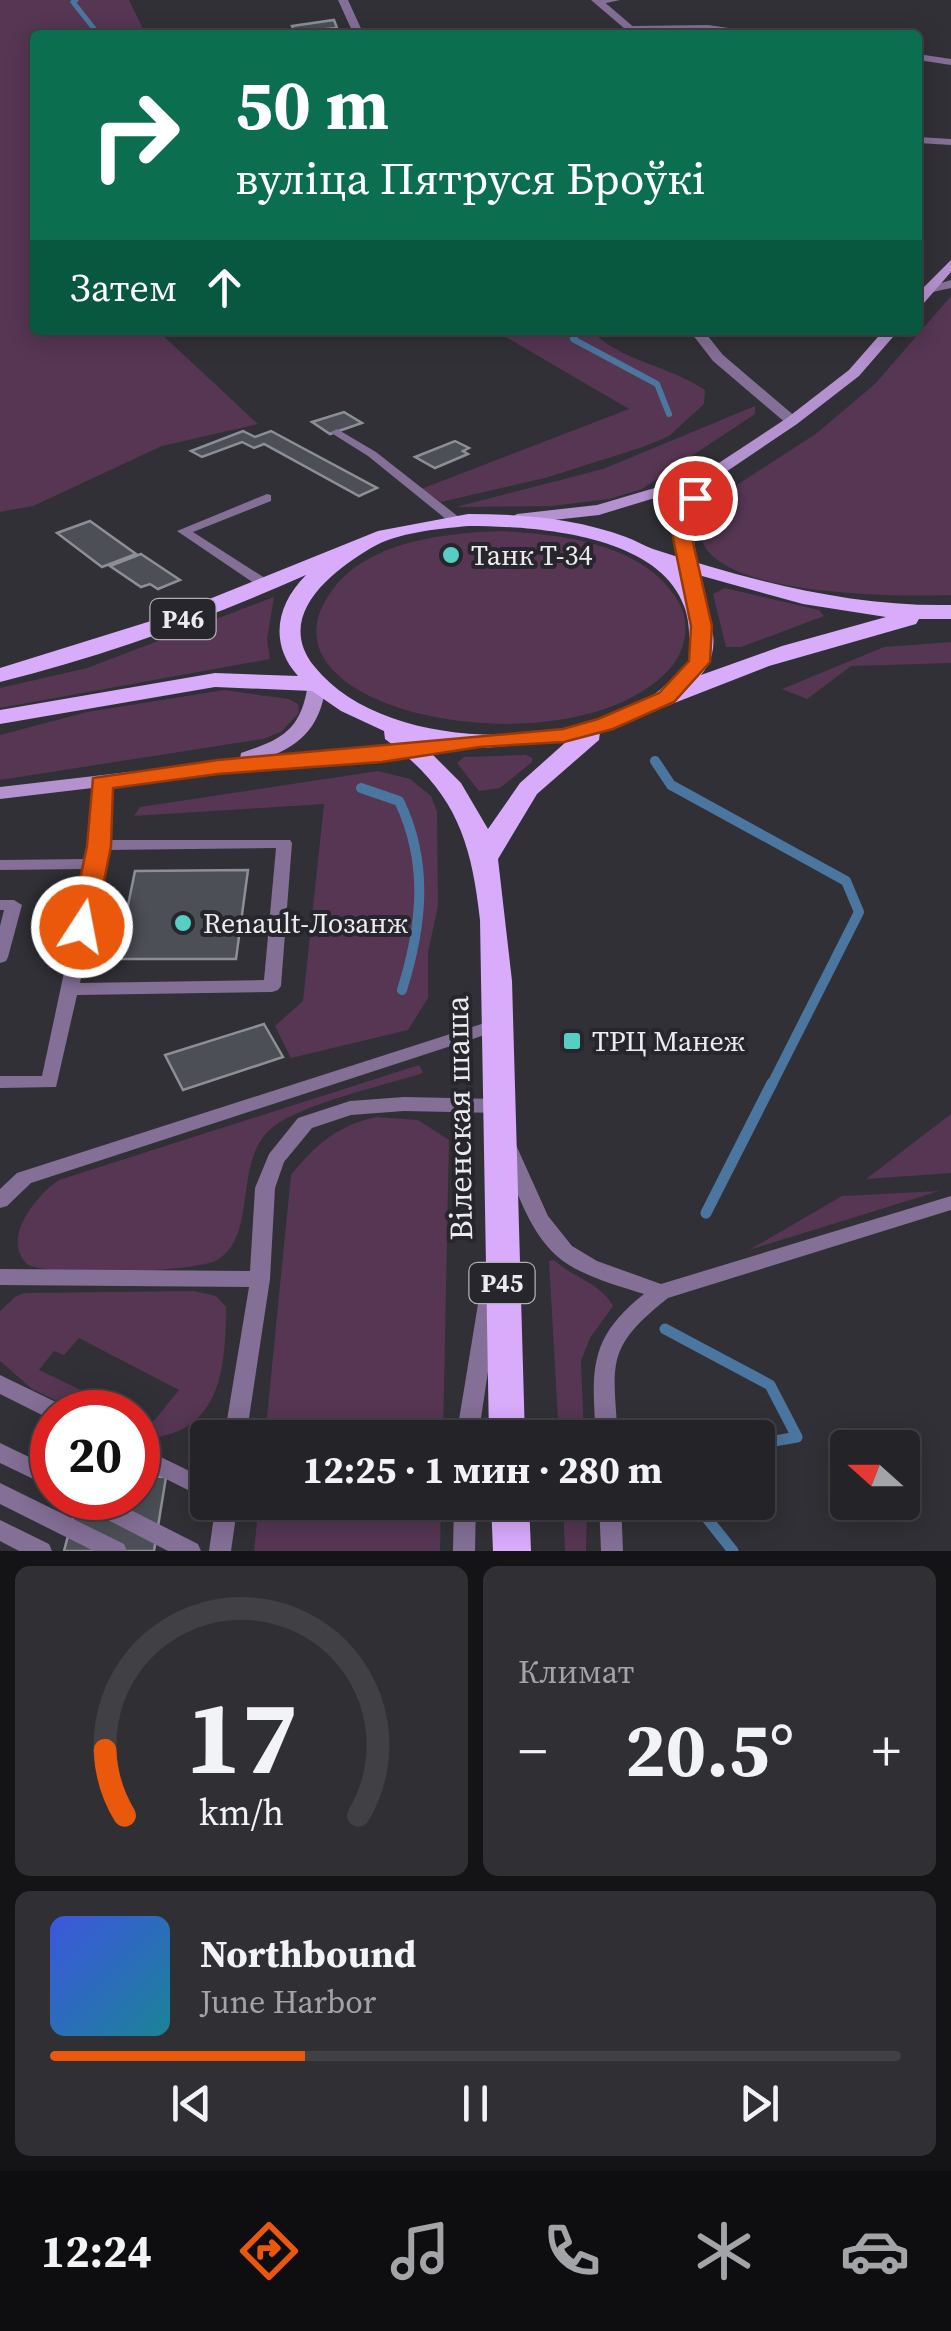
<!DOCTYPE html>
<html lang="ru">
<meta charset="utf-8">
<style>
body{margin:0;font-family:"Source Serif 4",serif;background:#303034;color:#f1f3f6;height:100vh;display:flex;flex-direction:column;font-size:38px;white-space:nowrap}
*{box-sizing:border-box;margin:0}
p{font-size:32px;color:#a3a4a8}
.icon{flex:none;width:55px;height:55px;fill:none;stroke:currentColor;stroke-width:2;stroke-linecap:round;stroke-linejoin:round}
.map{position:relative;height:1551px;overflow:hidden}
.panel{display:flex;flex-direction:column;gap:15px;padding:15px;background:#141416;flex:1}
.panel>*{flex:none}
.hud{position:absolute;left:30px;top:30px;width:892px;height:305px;border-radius:10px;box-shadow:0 5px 25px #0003,0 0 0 2px #414145;background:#0b6e4f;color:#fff;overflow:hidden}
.needle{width:65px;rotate:291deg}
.fabs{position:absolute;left:830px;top:1430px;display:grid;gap:20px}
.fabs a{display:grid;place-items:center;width:90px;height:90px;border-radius:10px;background:#242428;box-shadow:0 5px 25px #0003,0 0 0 2px #414145;font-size:50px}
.speed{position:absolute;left:30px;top:1390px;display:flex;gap:20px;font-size:50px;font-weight:700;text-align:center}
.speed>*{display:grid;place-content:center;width:130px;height:130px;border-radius:50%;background:#242428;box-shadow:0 5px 25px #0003,0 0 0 2px #414145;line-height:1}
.speed .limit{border:15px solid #d22;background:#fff;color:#111}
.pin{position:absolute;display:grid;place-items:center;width:85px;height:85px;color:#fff;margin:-42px;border:5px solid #fff;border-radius:50%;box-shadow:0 2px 10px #0007}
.me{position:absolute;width:110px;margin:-55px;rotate:11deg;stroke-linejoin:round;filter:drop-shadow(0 0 8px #0008)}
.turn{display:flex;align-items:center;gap:35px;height:210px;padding:0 40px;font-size:45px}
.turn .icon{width:130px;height:130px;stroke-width:2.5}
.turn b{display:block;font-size:70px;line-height:85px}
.then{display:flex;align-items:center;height:95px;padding:0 40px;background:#0003;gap:20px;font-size:38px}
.big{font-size:75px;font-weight:700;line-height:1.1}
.panel .tile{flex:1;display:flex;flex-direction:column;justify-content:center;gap:15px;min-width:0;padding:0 35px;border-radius:15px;background:#303034}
.panel .dial{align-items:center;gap:0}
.dial svg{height:260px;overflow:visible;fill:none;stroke:#414145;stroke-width:7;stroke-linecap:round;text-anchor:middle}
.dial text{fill:#f1f3f6;stroke:none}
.song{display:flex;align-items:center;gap:30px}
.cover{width:120px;height:120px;border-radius:15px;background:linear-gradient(135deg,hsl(230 70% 55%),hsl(190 70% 35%))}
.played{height:10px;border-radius:5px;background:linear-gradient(90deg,#ea580c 30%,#414145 30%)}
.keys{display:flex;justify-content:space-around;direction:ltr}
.heat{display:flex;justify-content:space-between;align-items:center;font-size:55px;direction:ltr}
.panel .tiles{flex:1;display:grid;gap:15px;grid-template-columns:1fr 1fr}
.tile:last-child{grid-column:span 2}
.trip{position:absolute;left:190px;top:1420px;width:585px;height:100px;border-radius:10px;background:#242428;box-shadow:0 5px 25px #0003,0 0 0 2px #414145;font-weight:700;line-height:100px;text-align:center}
.tab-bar{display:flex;height:160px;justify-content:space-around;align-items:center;background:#0e0e10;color:#a3a4a8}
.tab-bar .icon{width:70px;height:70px}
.tab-bar .on{color:#ea580c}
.tab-bar b{font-size:45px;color:#f1f3f6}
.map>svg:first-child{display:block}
.green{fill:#563653}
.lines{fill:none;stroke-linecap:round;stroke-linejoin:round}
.stream-far3{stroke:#4b769f;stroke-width:5}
.stream-far2{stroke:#4b769f;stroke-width:6}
.stream-far1{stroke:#4b769f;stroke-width:10}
.stream{stroke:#4b769f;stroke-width:11}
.building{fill:#4c4f56;stroke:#8c8f97;stroke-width:2.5}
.service{fill:#846f96;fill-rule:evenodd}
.minor{fill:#846f96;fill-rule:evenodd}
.tertiary{fill:#846f96;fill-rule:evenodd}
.secondary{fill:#b491cf;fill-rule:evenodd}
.primary{fill:#d8abfb;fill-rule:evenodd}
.route{fill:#ea580c;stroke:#983908;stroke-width:2.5}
.poi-dot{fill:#56cec4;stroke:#26262c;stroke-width:4}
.labels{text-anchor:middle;stroke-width:8;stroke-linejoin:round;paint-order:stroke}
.shield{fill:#26262c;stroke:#b1b1b5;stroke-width:2.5}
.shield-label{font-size:25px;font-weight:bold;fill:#ececf0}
.poi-label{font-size:28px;fill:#ececf0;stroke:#26262c;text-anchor:start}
.near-street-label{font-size:32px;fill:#ececf0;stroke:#26262c}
</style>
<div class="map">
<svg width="951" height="1551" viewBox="0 0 951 1551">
<rect width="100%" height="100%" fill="#303036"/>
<path class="green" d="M0 0H129L146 35H35V330H157L258 424 162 446 33 506 0 512Z
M951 296V595C903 597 650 599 709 503L817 433 876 383Z
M494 330H598L595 334C627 363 670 366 705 390L704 404 669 436 643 447 545 478 441 502 421 489 629 409Z
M755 406V414L642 489 609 499 552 506 456 507 603 469Z
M501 531C560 534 645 543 678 601 690 621 687 646 673 665 581 778 237 715 333 589 369 541 445 533 501 531Z
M725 588 819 610 824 616 741 647H726L713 594Z
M274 597 267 639 270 659 0 708V688L87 668Z
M951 642V663L851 666 807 699 782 689 884 647Z
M224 690 289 699 298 704 299 713 281 732 263 739 0 780V735L87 712Z
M526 755 532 758V762L500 788 479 791 457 763 464 757Z
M378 771 410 779 431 796 437 812 438 906 428 952V998L408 1030 291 1058 275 1026 303 1001 324 804 134 816 140 807Z
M419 1065 423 1073C383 1086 304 1103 273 1127 231 1160 260 1239 215 1261 194 1272 45 1277 27 1264 0 1238 38 1194 59 1180Z
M951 1114V1173L866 1179Z
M376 1117 418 1120 449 1140 443 1437H265L291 1175C316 1144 337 1126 376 1117Z
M939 1191 749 1250 842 1196Z
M554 1260C572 1277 602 1284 613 1306L590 1338 581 1361 584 1437H559L549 1261Z
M194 1291 216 1296 226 1307C226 1372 219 1438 140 1438L179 1390 79 1338 64 1355 54 1351 39 1370 127 1412H80L32 1389 0 1361V1311L15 1297 24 1293Z
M259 1503H441L440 1551H254Z
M563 1503H587L586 1551H565Z"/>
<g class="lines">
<path class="stream-far3" d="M76 0 73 2 99 35"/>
<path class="stream-far2" d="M528 330H534
M579 330 573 339 657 384 669 414"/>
<path class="stream-far1" d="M655 761 671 785 846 881 859 912 771 1086
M361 788 399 801C429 863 422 926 402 990"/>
<path class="stream" d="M706 1213 772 1083
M665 1329 770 1385 797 1437 758 1444
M694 1502 733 1551"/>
</g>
<path class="building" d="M334 20 337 28 295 32 292 26Z
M344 412 362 423 330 434 312 422Z
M243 431 255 437 271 431 377 488 359 496 264 444 254 448 242 442 202 457 191 451Z
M455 441 469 448 463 451 468 454 435 468 415 457Z
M90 521 136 554 102 567 57 533Z
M141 554 180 580 158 589 150 584 141 587 110 566Z
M248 870 236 959H117L135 871Z
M264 1024 283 1057 183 1090 165 1055Z
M138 1476 166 1477 154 1551H64L78 1498H138Z"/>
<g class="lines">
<path class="service" d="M337 429 376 452 460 518V524H452L368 456 333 434 331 432Z
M267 494 271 495V501L193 532 271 582 273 585 271 588H261L177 531Z
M101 777 109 782 107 840H290L292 843 281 986 278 990 272 992 77 995 56 1087 0 1088V1076H42L86 869 0 870V860L88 859 91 845 93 782ZM276 848 264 980 80 983 106 850Z
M0 900H14L22 905 8 957 6 961 0 963V926L4 910H0Z
M497 1019 503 1021 506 1025 503 1029 31 1183 7 1206 0 1208V1189L17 1173Z
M404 1097 498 1099 504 1101 507 1106 504 1111 498 1113 404 1111 351 1115 312 1128 284 1162 275 1188 270 1279 246 1438H224L249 1287 0 1285V1269L250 1271 255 1188 269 1154 298 1118 350 1101Z
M509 1143 516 1145 548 1216 572 1246 597 1261 661 1284 951 1196V1210L668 1298C605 1348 613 1362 618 1438H596C592 1371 587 1339 644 1294 619 1286 592 1279 569 1265 530 1241 517 1189 500 1150L502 1145Z
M490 1284 497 1286 500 1292 478 1438H456L480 1292 483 1286Z
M0 1375 64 1406 66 1412H52V1420L0 1394Z
M0 1443 52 1468V1488L0 1463Z
M138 1446 208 1480V1500L138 1465Z
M0 1483 124 1544 127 1551H94L0 1504Z
M76 1498H107L198 1544 201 1551H168L79 1505Z
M216 1502H238L231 1551H209Z
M454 1502H476L475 1551H453Z
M599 1502H621L623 1551H601Z
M0 1520 49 1544 52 1551H19L0 1541Z"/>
<path class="minor" d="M338 0H348L364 35H354Z
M594 0H620L597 5Z
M708 25 777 35 708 31 632 32 627 29 632 26Z
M918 54 951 59V65L918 60Z
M918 137 951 139V145L918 143Z
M951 280V288L928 293 921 289Z"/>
<path class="tertiary" d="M591 0H602L643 35H632Z
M689 330H703L723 355 797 418V424H787L713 361Z"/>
<path class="secondary" d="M951 260V272L923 304 918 305V293Z
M884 330H899L859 376 797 424 714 480 691 518 702 598 699 602 693 603 684 598 675 518 694 486 599 515 517 524 509 519 517 514 597 505 702 474 787 418 849 370Z
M317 678 326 684C321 724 304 744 266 758L382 749 475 735 485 741 475 747 382 761 218 773 0 799V787L240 759 241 753C283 739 301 730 308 684Z"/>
<path class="primary" d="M468 514C521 514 575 518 626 537 635 540 644 546 653 549 749 580 849 607 951 605V619H919L916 624 769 666 600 732 599 740 537 794 498 859 512 981 525 1438H489L480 920C471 837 454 790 385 739L384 731 341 711 312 691 215 687 0 724V710L215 673 298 676C269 644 276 605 306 575 207 619 105 656 0 682V668L167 616 378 531ZM468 526C533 526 658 534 684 606 691 624 689 643 689 661 678 672 668 684 656 693 569 752 383 753 314 666 274 616 332 571 371 548 398 532 438 529 468 526ZM684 571 803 604 886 617 782 646 701 675C728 644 706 599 684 571ZM419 741 483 748 567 741 520 783 488 829 461 783Z
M491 1502H529L531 1551H493Z"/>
</g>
<path class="route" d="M695 492 705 498 692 518V538L712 626 710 662 674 702 613 729 564 742 480 747 382 762 218 774 113 788 111 846 95 927 82 935 73 932 70 927 87 846 93 778 218 760 563 729 598 719 659 693 689 661 691 626 673 538V518L689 494Z"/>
<g class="poi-dot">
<circle cx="451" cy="555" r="10"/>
<circle cx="183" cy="923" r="10"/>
<rect x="562" y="1031" width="20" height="20" rx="5"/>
</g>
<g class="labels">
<g class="shield">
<rect x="150.5" y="599" width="65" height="40" rx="8"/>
<rect x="469.5" y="1263" width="65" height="40" rx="8"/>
</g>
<g class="shield-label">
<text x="183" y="628">Р46</text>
<text x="502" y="1292">Р45</text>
</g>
<g class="poi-label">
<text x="471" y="565">Танк Т-34</text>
<text x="203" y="933">Renault-Лозанж</text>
<text x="592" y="1051">ТРЦ Манеж</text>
</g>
<g class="near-street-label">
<text transform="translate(459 1118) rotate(-91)" y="11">Віленская шаша</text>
</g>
</g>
</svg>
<div class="fabs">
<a><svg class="needle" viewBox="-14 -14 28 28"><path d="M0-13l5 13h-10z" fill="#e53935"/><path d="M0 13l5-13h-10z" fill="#a3a4a8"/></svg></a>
</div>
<div class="speed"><div class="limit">20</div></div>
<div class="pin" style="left:695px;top:498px;background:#d93025"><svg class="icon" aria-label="arrive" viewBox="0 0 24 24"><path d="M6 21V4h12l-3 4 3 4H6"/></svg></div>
<svg class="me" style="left:82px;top:927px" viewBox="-20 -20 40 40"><circle r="17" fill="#ea580c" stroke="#fff" stroke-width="3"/><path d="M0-11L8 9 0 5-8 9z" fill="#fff"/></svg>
<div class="trip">12:25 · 1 мин · 280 m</div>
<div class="hud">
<div class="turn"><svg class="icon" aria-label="right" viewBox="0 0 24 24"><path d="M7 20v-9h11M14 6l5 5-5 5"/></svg><div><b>50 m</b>вуліца Пятруся Броўкі</div></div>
<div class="then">Затем<svg class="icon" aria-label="ahead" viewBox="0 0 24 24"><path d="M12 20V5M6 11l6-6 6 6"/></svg></div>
</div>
</div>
<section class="panel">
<div class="tiles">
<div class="tile dial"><svg viewBox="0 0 100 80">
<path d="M14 69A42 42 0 1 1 86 69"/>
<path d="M14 69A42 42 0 0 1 8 49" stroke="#ea580c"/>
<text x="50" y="56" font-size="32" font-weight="700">17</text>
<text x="50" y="72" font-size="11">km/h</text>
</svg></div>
<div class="tile"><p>Климат</p>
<div class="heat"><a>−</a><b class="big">20.5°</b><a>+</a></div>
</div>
<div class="tile">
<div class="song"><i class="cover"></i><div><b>Northbound</b><p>June Harbor</p></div></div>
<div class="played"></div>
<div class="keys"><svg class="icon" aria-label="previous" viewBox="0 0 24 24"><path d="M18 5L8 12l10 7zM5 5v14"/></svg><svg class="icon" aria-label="pause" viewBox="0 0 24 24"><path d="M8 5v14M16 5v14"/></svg><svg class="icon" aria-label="next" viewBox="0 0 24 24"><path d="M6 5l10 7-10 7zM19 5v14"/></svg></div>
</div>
</div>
</section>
<nav class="tab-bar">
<b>12:24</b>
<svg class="icon on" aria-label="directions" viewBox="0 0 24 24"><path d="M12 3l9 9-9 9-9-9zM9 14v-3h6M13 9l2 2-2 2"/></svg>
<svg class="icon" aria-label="music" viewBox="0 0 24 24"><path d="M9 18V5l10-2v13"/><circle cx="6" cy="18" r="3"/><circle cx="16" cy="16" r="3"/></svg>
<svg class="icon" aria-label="phone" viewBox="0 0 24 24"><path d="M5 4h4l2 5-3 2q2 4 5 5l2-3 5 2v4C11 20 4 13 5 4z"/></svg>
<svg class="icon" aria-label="climate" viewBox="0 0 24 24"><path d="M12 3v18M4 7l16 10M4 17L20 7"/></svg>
<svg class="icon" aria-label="car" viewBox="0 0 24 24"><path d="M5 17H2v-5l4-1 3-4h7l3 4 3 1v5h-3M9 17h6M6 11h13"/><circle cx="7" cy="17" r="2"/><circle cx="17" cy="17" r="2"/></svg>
</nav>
